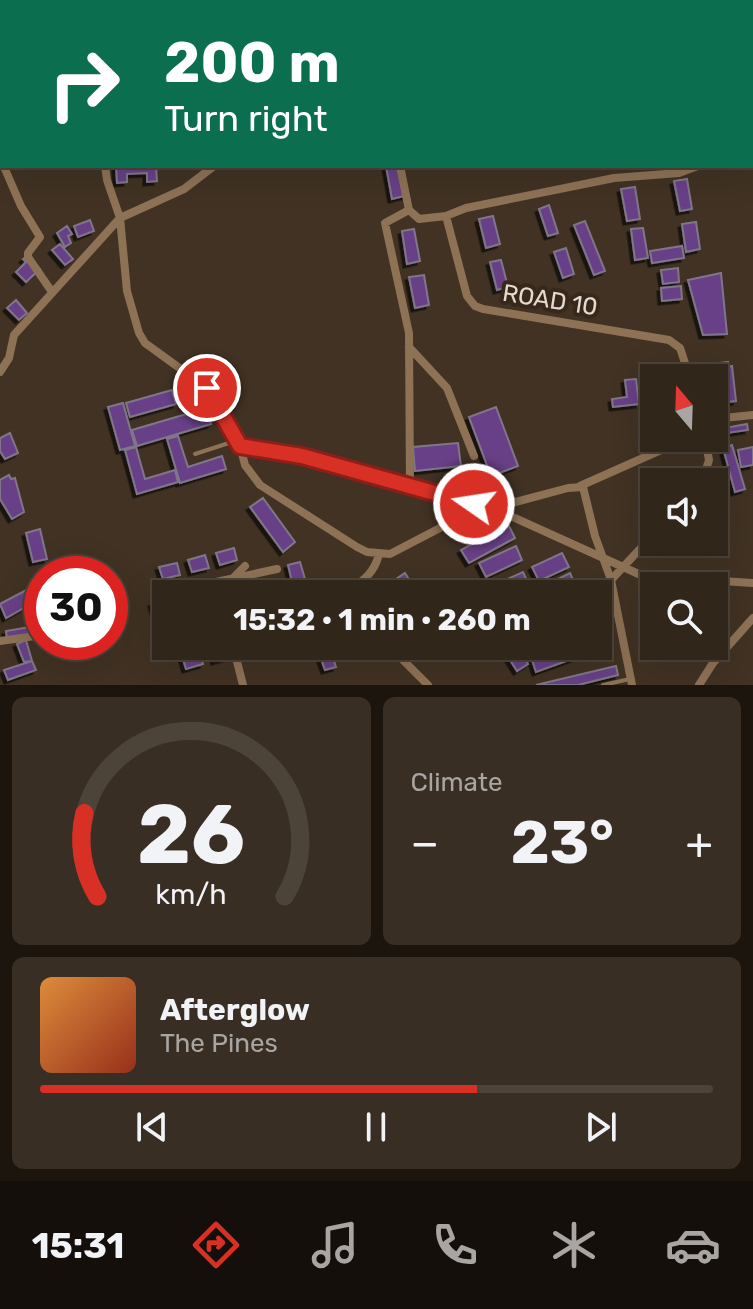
<!DOCTYPE html>
<meta charset="utf-8">
<style>
body{margin:0;font-family:Rubik,sans-serif;background:#392e23;color:#f1f3f6;height:100vh;display:flex;flex-direction:column;font-size:30px;white-space:nowrap}
*{box-sizing:border-box;margin:0}
p{font-size:26px;color:#a8a5a2}
.icon{flex:none;width:44px;height:44px;fill:none;stroke:currentColor;stroke-width:2;stroke-linecap:round;stroke-linejoin:round}
.map{position:relative;height:685px;overflow:hidden}
.details{display:flex;flex-direction:column;gap:12px;padding:12px;background:#1b150e;flex:1}
.details>*{flex:none}
.hud{position:absolute;left:0px;top:0px;width:754px;height:168px;box-shadow:0 8px 32px #0002,0 0 0 2px #4c4339;background:#0b6e4f;color:#fff;overflow:hidden}
.needle{width:52px;rotate:341deg}
.tools{position:absolute;left:640px;top:364px;display:grid;gap:16px}
.tools a{display:grid;place-items:center;width:88px;height:88px;border-radius:0px;background:#31261a;box-shadow:0 8px 32px #0002,0 0 0 2px #4c4339;font-size:40px}
.speed{position:absolute;left:24px;top:556px;display:flex;gap:16px;font-size:40px;font-weight:700;text-align:center}
.speed>*{display:grid;place-content:center;width:104px;height:104px;border-radius:50%;background:#31261a;box-shadow:0 8px 32px #0002,0 0 0 2px #4c4339;line-height:1}
.speed .limit{border:12px solid #d22;background:#fff;color:#111}
.pin{position:absolute;display:grid;place-items:center;width:68px;height:68px;color:#fff;margin:-34px;border:4px solid #fff;border-radius:50%;box-shadow:0 2px 8px #0007}
.me{position:absolute;width:88px;margin:-44px;rotate:283deg;stroke-linejoin:round;filter:drop-shadow(0 0 6px #0008)}
.turn{display:flex;align-items:center;gap:28px;height:168px;padding:0 32px;font-size:36px}
.turn .icon{width:104px;height:104px;stroke-width:2.5}
.turn b{display:block;font-size:56px;line-height:68px}
.big{font-size:60px;font-weight:700;line-height:1.1}
.details .widget{flex:1;display:flex;flex-direction:column;justify-content:center;gap:12px;min-width:0;padding:0 28px;border-radius:12px;background:#392e23}
.details .dial{align-items:center;gap:0}
.dial svg{height:208px;overflow:visible;fill:none;stroke:#4c4339;stroke-width:7;stroke-linecap:round;text-anchor:middle}
.dial text{fill:#f1f3f6;stroke:none}
.song{display:flex;align-items:center;gap:24px}
.cover{width:96px;height:96px;border-radius:12px;background:linear-gradient(135deg,hsl(30 70% 55%),hsl(10 70% 35%))}
.played{height:8px;border-radius:4px;background:linear-gradient(90deg,#d93025 65%,#4c4339 65%)}
.keys{display:flex;justify-content:space-around;direction:ltr}
.heat{display:flex;justify-content:space-between;align-items:center;font-size:44px;direction:ltr}
.details .tiles{flex:1;display:grid;gap:12px;grid-template-columns:1fr 1fr}
.widget:last-child{grid-column:span 2}
.trip{position:absolute;left:152px;top:580px;width:460px;height:80px;border-radius:0px;background:#31261a;box-shadow:0 8px 32px #0002,0 0 0 2px #4c4339;font-weight:700;line-height:80px;text-align:center}
.tab-bar{display:flex;height:128px;justify-content:space-around;align-items:center;background:#140f0a;color:#a8a5a2}
.tab-bar .icon{width:56px;height:56px}
.tab-bar .current{color:#d93025}
.tab-bar b{font-size:36px;color:#f1f3f6}
.map>svg:first-child{display:block}
.lines{fill:none;stroke-linecap:round;stroke-linejoin:round}
.stream{stroke:#164f7c;stroke-width:2}
.building{fill:#674087;stroke:#80768a;stroke-width:2;filter:url(#shadow)}
.lane{stroke:#8d7256;stroke-width:4}
.street{stroke:#8d7256;stroke-width:8}
.route-casing{stroke:#8d1f18;stroke-width:20}
.route{stroke:#d93025;stroke-width:14}
.labels{text-anchor:middle;stroke-width:8;stroke-linejoin:round;paint-order:stroke}
.street-label{font-size:24px;fill:#e5dad1;stroke:#37281a}
</style>
<div class="map">
<svg width="753" height="685" viewBox="0 0 753 685">
<defs>
<filter id="shadow"><feDropShadow dx="-3.5" dy="3.5" stdDeviation="0" flood-color="#0009"/></filter>
</defs>
<rect width="100%" height="100%" fill="#413223"/>
<g class="lines">
<path class="stream" d="M271 2 274 0
M0 154H2"/>
</g>
<path class="building" d="M116 166H156L157 181 147 182V173L127 174V182L117 183Z
M386 166H403L408 195 392 199Z
M687 179 692 209 680 211 674 181Z
M635 187 640 219 627 221 621 189Z
M549 205 558 233 548 236 539 209Z
M493 216 500 244 486 248 479 219Z
M90 220 94 231 78 237 74 226Z
M585 221 605 271 594 275 574 225Z
M696 222 700 249 686 252 682 224Z
M67 226 72 234 68 236 71 243 65 247 57 233Z
M643 228 648 258 635 260 631 229Z
M414 229 420 261 407 264 402 231Z
M60 244 73 259 65 265 52 250Z
M682 246 684 258 652 263 650 251Z
M566 248 574 274 563 278 554 252Z
M27 256 40 269 26 282 16 272 26 262 23 259Z
M501 260 508 287 497 290 490 262Z
M678 268 679 282 663 284 661 270Z
M721 273 727 334 703 335 688 280Z
M424 275 429 305 415 308 409 277Z
M681 286 682 299 662 301 661 288Z
M16 300 27 313 19 320 7 308Z
M728 362V367L732 366 736 401 719 403 715 367H720V363Z
M636 379 639 404 613 407 612 399 627 397 625 380Z
M172 390 176 404 130 417 126 403Z
M123 403 135 446 120 450 108 407Z
M496 407 518 466 491 476 469 417Z
M207 408 211 424 137 446 132 430Z
M747 424 748 430 720 434 719 429Z
M10 433 18 453 5 459 0 451V438Z
M178 436 188 467 222 456 226 469 180 483 167 439Z
M458 443 461 466 415 471 413 447Z
M732 445 745 489 735 492 723 448Z
M136 447 145 479 175 470 178 482 137 494 125 450Z
M753 447V465L741 467 738 450Z
M9 475 11 479 15 478 24 512 12 519 0 499V480Z
M263 498 295 542 283 552 250 507Z
M508 524 515 538 469 563 461 550Z
M40 529 47 559 33 562 26 533Z
M516 546 522 560 486 577 479 563Z
M234 548 237 560 220 565 216 553Z
M562 553 569 567 539 581 532 567Z
M205 555 209 568 192 572 188 560Z
M300 562 305 579 292 582 288 565Z
M177 563 180 575 163 579 159 567Z
M523 572 529 585 510 594H498L494 585Z
M405 573 418 594H401L393 581Z
M570 573 579 594H564L558 579Z
M30 588 38 600 6 618 0 604Z
M163 600 166 619 157 621 152 603Z
M42 625V634L7 639 6 631Z
M26 640 32 661 24 662 17 644Z
M222 646H229L232 656 215 661 212 649Z
M501 646H517L528 664 517 671Z
M569 646 575 658 536 672 532 660Z
M200 652 203 664 186 669 182 656Z
M331 652 336 667 325 670 320 656Z
M32 661 36 670 8 680 4 670Z
M616 666 618 675 578 685H536Z"/>
<g class="lines">
<path class="lane" d="M195 454 235 441
M603 685 630 679"/>
<path class="street" d="M19 0 21 2
M723 0 724 2
M752 11H753
M0 83 2 84
M752 153H753
M105 166 107 180 120 218 127 291 139 333 145 343 207 388 240 446 245 465 260 485 357 547 367 552 390 554 463 516 568 488 583 487 595 536 611 580 632 685
M400 166 409 210 419 219 446 216 466 208 614 178 679 173 698 166
M5 169 21 206 40 237 28 253V257L52 292
M409 210 385 223 409 333 410 488
M446 216 467 296 475 306 483 309 669 340 680 348 690 378
M409 347 447 388 474 456
M0 372 9 358 14 335 120 218 184 189 214 166
M714 419 753 415
M240 446 302 456 431 494 495 509 643 576 753 583
M702 482 709 460 705 438
M580 486 688 438
M367 578 368 594
M611 580 654 534
M189 594 216 582 277 569
M228 594 232 579 245 566
M344 594C361 582 374 575 379 554
M0 641 42 635
M233 646 243 685
M389 646 428 685
M699 685 713 663 753 618"/>
</g>
<g class="lines">
<g class="route-casing">
<path id="route" d="M207 388 240 446 302 456 474 504"/>
</g>
<use href="#route" class="route"/>
</g>
<g class="labels">
<g class="street-label">
<text transform="translate(550 300) rotate(9)" y="8">ROAD 10</text>
</g>
</g>
</svg>
<div class="tools">
<a><svg class="needle" viewBox="-14 -14 28 28"><path d="M0-13l5 13h-10z" fill="#e53935"/><path d="M0 13l5-13h-10z" fill="#a8a5a2"/></svg></a>
<a><svg class="icon" aria-label="sound" viewBox="0 0 24 24"><path d="M4 9h4l5-4v14l-5-4H4zM17 9q2 3 0 6"/></svg></a>
<a><svg class="icon" aria-label="search" viewBox="0 0 24 24"><circle cx="10" cy="10" r="6"/><path d="M15 15l6 6"/></svg></a>
</div>
<div class="speed"><div class="limit">30</div></div>
<div class="pin" style="left:207px;top:388px;background:#d93025"><svg class="icon" aria-label="arrive" viewBox="0 0 24 24"><path d="M6 21V4h12l-3 4 3 4H6"/></svg></div>
<svg class="me" style="left:474px;top:504px" viewBox="-20 -20 40 40"><circle r="17" fill="#d93025" stroke="#fff" stroke-width="3"/><path d="M0-11L8 9 0 5-8 9z" fill="#fff"/></svg>
<div class="trip">15:32 · 1 min · 260 m</div>
<div class="hud">
<div class="turn"><svg class="icon" aria-label="right" viewBox="0 0 24 24"><path d="M7 20v-9h11M14 6l5 5-5 5"/></svg><div><b>200 m</b>Turn right</div></div>
</div>
</div>
<section class="details">
<div class="tiles">
<div class="widget dial"><svg viewBox="0 0 100 80">
<path d="M14 69A42 42 0 1 1 86 69"/>
<path d="M14 69A42 42 0 0 1 9 37" stroke="#d93025"/>
<text x="50" y="56" font-size="32" font-weight="700">26</text>
<text x="50" y="72" font-size="11">km/h</text>
</svg></div>
<div class="widget"><p>Climate</p>
<div class="heat"><a>−</a><b class="big">23°</b><a>+</a></div>
</div>
<div class="widget">
<div class="song"><i class="cover"></i><div><b>Afterglow</b><p>The Pines</p></div></div>
<div class="played"></div>
<div class="keys"><svg class="icon" aria-label="previous" viewBox="0 0 24 24"><path d="M18 5L8 12l10 7zM5 5v14"/></svg><svg class="icon" aria-label="pause" viewBox="0 0 24 24"><path d="M8 5v14M16 5v14"/></svg><svg class="icon" aria-label="next" viewBox="0 0 24 24"><path d="M6 5l10 7-10 7zM19 5v14"/></svg></div>
</div>
</div>
</section>
<nav class="tab-bar">
<b>15:31</b>
<svg class="icon current" aria-label="directions" viewBox="0 0 24 24"><path d="M12 3l9 9-9 9-9-9zM9 14v-3h6M13 9l2 2-2 2"/></svg>
<svg class="icon" aria-label="music" viewBox="0 0 24 24"><path d="M9 18V5l10-2v13"/><circle cx="6" cy="18" r="3"/><circle cx="16" cy="16" r="3"/></svg>
<svg class="icon" aria-label="phone" viewBox="0 0 24 24"><path d="M5 4h4l2 5-3 2q2 4 5 5l2-3 5 2v4C11 20 4 13 5 4z"/></svg>
<svg class="icon" aria-label="climate" viewBox="0 0 24 24"><path d="M12 3v18M4 7l16 10M4 17L20 7"/></svg>
<svg class="icon" aria-label="car" viewBox="0 0 24 24"><path d="M5 17H2v-5l4-1 3-4h7l3 4 3 1v5h-3M9 17h6M6 11h13"/><circle cx="7" cy="17" r="2"/><circle cx="17" cy="17" r="2"/></svg>
</nav>
